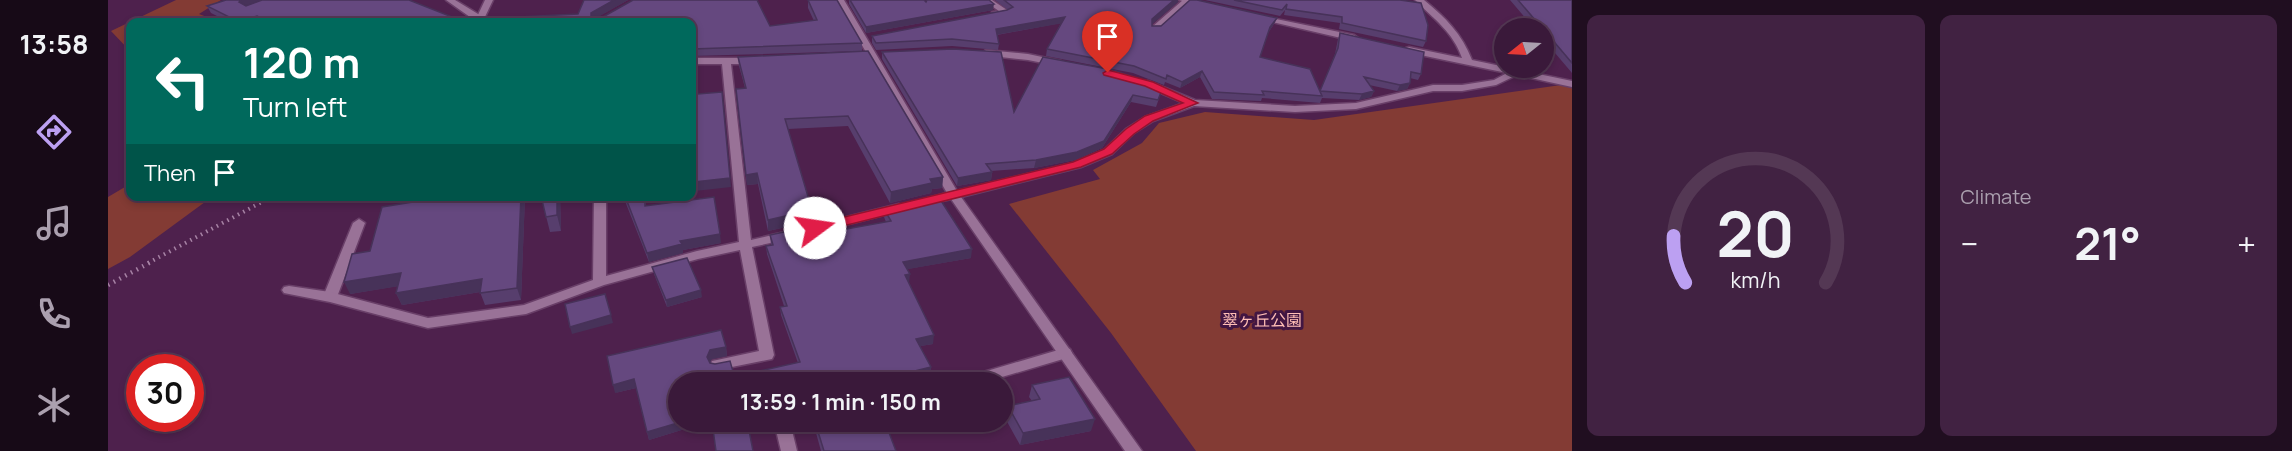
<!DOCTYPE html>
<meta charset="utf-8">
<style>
body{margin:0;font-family:Manrope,"Noto Sans JP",sans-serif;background:#412242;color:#f1f3f6;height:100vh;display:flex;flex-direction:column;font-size:22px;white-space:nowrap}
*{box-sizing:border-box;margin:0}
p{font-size:20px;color:#aba0af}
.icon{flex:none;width:33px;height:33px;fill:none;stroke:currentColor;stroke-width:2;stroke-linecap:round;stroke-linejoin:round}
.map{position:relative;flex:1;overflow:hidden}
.sheet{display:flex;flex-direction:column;gap:15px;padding:15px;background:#200e20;width:720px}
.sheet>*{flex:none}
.hud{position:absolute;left:18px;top:18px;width:570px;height:183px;border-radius:12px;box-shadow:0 3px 9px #0003,0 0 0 2px #543854;background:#00695c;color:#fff;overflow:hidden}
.needle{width:39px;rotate:252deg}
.buttons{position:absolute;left:1386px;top:18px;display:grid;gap:12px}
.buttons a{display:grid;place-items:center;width:60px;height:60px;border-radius:50%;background:#3a193a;box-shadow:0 3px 9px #0003,0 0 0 2px #543854;font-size:30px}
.speed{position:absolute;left:18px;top:354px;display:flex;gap:12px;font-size:30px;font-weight:700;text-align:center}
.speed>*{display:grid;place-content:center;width:78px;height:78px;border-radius:50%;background:#3a193a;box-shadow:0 3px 9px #0003,0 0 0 2px #543854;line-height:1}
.speed .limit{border:9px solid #d22;background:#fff;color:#111}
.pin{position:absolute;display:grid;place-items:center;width:51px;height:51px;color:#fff;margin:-62px -26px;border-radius:50% 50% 50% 0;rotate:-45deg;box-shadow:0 0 6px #0007}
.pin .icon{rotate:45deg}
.me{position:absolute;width:66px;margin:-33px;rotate:76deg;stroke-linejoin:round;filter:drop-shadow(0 0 4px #0008)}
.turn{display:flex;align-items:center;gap:21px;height:126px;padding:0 18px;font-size:27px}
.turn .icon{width:78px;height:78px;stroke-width:2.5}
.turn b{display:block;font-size:42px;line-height:51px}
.then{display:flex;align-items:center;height:57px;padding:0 18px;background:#0003;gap:12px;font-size:22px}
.big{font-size:45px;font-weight:700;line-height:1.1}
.sheet .widget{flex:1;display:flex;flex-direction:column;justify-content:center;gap:9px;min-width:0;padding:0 21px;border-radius:12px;background:#412242}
.sheet .dial{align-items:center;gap:0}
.dial svg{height:156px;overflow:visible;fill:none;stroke:#543854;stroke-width:7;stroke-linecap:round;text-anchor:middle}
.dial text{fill:#f1f3f6;stroke:none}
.heat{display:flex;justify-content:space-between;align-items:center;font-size:33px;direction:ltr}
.sheet .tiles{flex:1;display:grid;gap:15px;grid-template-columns:repeat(2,1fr)}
.trip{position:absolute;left:560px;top:372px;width:345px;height:60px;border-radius:30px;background:#3a193a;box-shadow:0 3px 9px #0003,0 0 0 2px #543854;font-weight:700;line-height:60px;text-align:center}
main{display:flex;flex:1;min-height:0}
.menu{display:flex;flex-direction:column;width:108px;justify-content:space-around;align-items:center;background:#170a17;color:#aba0af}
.menu .icon{width:42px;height:42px}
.menu .current{color:#bca0f2}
.menu b{font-size:27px;color:#f1f3f6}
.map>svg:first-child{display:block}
.green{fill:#833b34}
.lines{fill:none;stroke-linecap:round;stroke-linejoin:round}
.lane-casing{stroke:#693f68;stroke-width:3}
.street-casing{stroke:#693f68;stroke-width:3}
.path-far1{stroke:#a682a4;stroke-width:4;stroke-dasharray:1.5 4.5;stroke-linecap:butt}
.path{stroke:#a682a4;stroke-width:4.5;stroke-dasharray:1.5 5;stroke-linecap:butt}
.lane{fill:#997297;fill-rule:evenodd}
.street{fill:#997297;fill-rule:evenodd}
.wall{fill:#573e6d}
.shaded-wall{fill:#473259}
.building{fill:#65487f;stroke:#473259;stroke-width:1.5}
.route{fill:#e11d48;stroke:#92132f;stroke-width:1.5}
.labels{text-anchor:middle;stroke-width:6;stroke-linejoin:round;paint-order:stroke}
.park-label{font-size:16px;fill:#ffbeb5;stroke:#421642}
</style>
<main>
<nav class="menu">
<b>13:58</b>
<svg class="icon current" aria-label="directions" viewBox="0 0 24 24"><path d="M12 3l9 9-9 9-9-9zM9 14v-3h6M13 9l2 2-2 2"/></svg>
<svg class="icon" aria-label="music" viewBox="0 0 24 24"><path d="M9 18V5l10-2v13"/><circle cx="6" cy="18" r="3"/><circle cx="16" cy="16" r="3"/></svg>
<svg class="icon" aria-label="phone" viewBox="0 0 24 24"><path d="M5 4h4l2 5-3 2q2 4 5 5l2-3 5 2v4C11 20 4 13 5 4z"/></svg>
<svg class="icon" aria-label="climate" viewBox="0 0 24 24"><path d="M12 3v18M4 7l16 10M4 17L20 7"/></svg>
</nav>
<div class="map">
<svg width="1464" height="451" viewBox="0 0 1464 451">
<rect width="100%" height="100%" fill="#4e214d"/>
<path class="green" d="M68 0H113L91 14 112 22H22V51L3 31Z
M1453 85 1464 87V451H1088L1003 333 901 204 992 179 985 170 1034 143 1051 123 1097 112 1206 120Z
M22 184V196L107 197 97 202 22 257 0 269V197Z"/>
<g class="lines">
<g class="lane-casing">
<path id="lane" d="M377 0H385L375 21H369L368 19Z
M875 0H884L902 12 898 14 884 16V12L891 11Z
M1075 0 1082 1 1050 31H1044V27Z
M251 219 257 223 229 297 227 300H217L215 297 245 223Z
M957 348 962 349 964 353 962 357 877 382H853L855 378Z
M623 422H663L661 426C650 430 634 434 623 431L621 426Z
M666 422H682L689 451H673Z"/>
</g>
<g class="street-casing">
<path id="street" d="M338 0H347L375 17 377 22H369Z
M728 0H736L849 191 965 163 996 150 1018 129 1037 117 1076 103 1037 86V82L1040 81 1087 100 1187 106 1248 103 1325 85H1354L1386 80 1399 73 1298 52V48L1301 47 1354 58C1345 32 1326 19 1307 0H1316C1337 17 1354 34 1364 60L1464 81V87L1409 75 1388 85 1354 91H1325L1248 109 1187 112 1086 106 1045 121 1026 133 1004 154 973 167 853 197 1034 451H1017L843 199 817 205 811 202 813 200 839 193Z
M1071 0H1085L1100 5 1096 7Z
M1148 15 1246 35 1250 38 1246 41 1151 19H1148Z
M878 50 920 54 953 61 954 63 950 66 920 60 875 55 874 53Z
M584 58H645L649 61 645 64H623L643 240 677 232 683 236 681 239 644 247 666 355 664 359 609 370 604 369 602 365 604 361 609 360 651 351 632 250 590 259 496 285 418 314 320 328 222 302 181 294 176 293 174 290 176 287 181 286 222 292 320 318 416 305 485 280 486 196H498V276L589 251 631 242 614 64H584Z
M791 204 795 206 797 208 795 210 694 236 688 232 690 229Z"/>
</g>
<path class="path-far1" d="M40 263 165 196"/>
<path class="path" d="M0 285 43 262"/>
<use href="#lane" class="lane"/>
<use href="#street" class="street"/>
</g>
<path class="wall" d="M476 0H520L491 16 662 26 706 21 700 8V0L754 43V51L584 56V22H390L470 14Z
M741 0H816L818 2 885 10 758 33 741 4Z
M887 0H1070V2L1044 24V26L1169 18 1166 24 1160 33 1152 57 1212 91 1227 54 1230 39 1232 33 1313 74 1310 80 1302 78V83L1299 89 1289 91 1261 85 1266 91 1263 97 1251 100 1214 98 1212 103 1154 98 1153 101 1104 99 1092 77 1072 88 1057 82 1056 85 1025 73 938 56 939 49 953 23 889 35 891 44 890 50 844 46 768 50 764 43V36L900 10Z
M1097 0H1292L1318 41 1315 47 1231 29 1232 23 1176 15 1177 10 1172 16Z
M1402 0H1464V73L1436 40V28H1426Z
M99 6 359 22H121L103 13Z
M760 51 835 177 834 188 824 189 823 193 782 203 740 126 680 129 705 221 660 231 650 184 639 185 628 89 637 88 631 66 630 57Z
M774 52 906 112 1055 87 1048 107 1023 102 994 148 967 160 926 168 883 171 884 172 883 180 849 186 774 59Z
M342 196H417L413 300 377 305 372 292 294 305 288 293 290 286 242 294 262 251Z
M433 196H452L453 231 442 232Z
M515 196H538V205L613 243 575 250V253L541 262Z
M776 209 863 258 799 269 800 283 825 344 812 346 823 367 822 376 795 382H570V422H622L621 424 604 425 593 428V424L541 440 528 388 507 393 618 347 619 356 604 359 602 362 629 376 690 363 673 315 672 307 676 306 659 254 658 246 663 245 662 235 711 234 778 222 776 217Z
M544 267 594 297 559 307 546 274Z
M924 385 983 431 912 445 897 418 900 406 924 401 921 397Z
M705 422H777L788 451H713Z"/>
<path class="shaded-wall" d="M133 0H157L136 7 131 2Z
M506 0H520L485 20 483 16V13Z
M1066 0H1070V2L1043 25 1044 19Z
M886 4 885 10 758 33V27Z
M149 16 152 22H131Z
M957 17 956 23 887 35 888 29Z
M1169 18 1166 24 1160 33 1162 27Z
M1094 71 1092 77 1072 88 1074 82Z
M1302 83 1299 89 1289 91 1292 85Z
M1266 91 1263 97 1251 100 1254 94Z
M1025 95 1023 102 994 148 967 160 926 168 928 160Z
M615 100 623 187 587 191 586 182Z
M884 172 883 180 849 186 850 178Z
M649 173 650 184 639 185 638 175Z
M835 177 834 188 824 189 823 193 782 203 783 192 822 179Z
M413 196H417V197L413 300 409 288Z
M449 196H452L453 231 449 215Z
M704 210 705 221 660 231V220Z
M612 234 613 243 575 250V253L541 262 539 253 572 241Z
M864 249 863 258 795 270V262Z
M293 273 298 285 242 294 236 282Z
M802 274 801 283 796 284 797 275Z
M374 279 378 291 294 305 288 293Z
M593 290 594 297 559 307 558 300Z
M503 315 505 323 464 334 462 327Z
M826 335 825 344 807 347 808 339Z
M618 347 619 356 604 359 600 366 599 357 602 350Z
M823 367 822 376 795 382H762Z
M526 379 528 388 507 393 505 385Z
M987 419 983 431 912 445 915 433Z
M573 422H592L593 424 541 440 539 432Z
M592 422H604V425L593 428Z"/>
<path class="building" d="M118 0H133L131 2 138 6 154 0H301L349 19 352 18 359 22H162L149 16 131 22 99 6Z
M476 0H506L483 13V16L495 17 525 0H649L662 26 709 20 700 0H729L754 43 584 49V22H466L467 20 463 22H390L392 18 470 14Z
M742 0H816L818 2 819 0H881L886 4 758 27Z
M896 0H1066L1044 19V26H1053L1082 0H1089L1169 18 1162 27 1152 57 1202 69 1214 96 1154 91 1156 95 1106 92 1094 71 1074 82 1059 75 1058 79 1026 66 939 49 957 17 888 29 891 44 844 39 768 43 764 36 899 10 905 7Z
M1126 0H1292L1313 3 1320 25 1318 41 1234 23V17L1178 9 1179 4 1174 10Z
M1410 0H1464V63L1436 30V28H1434Z
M1232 33 1316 52 1313 74 1303 72 1302 83 1292 85 1256 77 1266 91 1254 94 1212 91 1230 48Z
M845 49 893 52 906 112 935 57 1005 70 1055 87 1050 100 1025 95 996 141 969 152 928 160 878 164 884 172 850 178 774 52Z
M760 51 835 177 822 179 824 183 783 192 740 116 677 119 704 210 660 220 649 173 638 175 628 89 638 88 630 57Z
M584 58H585L590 94 614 92 622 178 586 182 584 158Z
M342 196H413L409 288 372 293 374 279 288 293 293 273 236 282 244 254 262 251 274 207Z
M433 196H449V215L438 217Z
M517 196H537V206L606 197 612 234 572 241 574 244 539 253Z
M830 196 864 249 795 262 802 274 797 275 826 335 808 339 823 367 762 382H570V422H573L539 432 526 379 505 385 499 356 613 330 618 347 602 350 599 357 602 363 607 364 622 361 626 375 629 376 692 362 672 307 679 306 658 246 665 245 662 235 708 225 711 234 783 221 776 209Z
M579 258 593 290 558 300 544 267Z
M497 294 503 315 462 327 457 304Z
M961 377 987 419 915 433 900 406 932 399 924 385Z
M604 422H620L621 425H640L645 451H608Z
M707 422H777L788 451H716Z"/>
<path class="route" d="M1000 70 1045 82 1090 103 1045 121 1026 134 1004 154 973 167 707 233 700 228 707 224 965 162 996 149 1018 129 1037 116 1075 103 1037 86 996 75 995 73Z"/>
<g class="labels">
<g class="park-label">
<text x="1154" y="326">翠ヶ丘公園</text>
</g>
</g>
</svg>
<div class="buttons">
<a><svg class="needle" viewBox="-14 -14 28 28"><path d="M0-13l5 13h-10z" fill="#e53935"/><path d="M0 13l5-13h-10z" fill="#aba0af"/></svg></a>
</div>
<div class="speed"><div class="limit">30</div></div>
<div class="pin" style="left:1000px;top:73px;background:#d93025"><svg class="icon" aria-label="arrive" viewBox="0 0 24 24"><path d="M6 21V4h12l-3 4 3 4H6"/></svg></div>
<svg class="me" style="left:707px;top:228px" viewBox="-20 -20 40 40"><circle r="19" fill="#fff"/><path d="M0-13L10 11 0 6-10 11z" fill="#e11d48"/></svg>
<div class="trip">13:59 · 1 min · 150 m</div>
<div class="hud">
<div class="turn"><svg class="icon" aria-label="left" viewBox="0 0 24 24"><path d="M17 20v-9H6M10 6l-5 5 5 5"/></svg><div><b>120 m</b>Turn left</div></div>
<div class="then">Then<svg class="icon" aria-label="arrive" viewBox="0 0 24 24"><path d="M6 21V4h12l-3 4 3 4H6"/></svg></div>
</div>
</div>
<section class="sheet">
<div class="tiles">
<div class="widget dial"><svg viewBox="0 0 100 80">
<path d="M14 69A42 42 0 1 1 86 69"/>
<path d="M14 69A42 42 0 0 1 8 45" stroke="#bca0f2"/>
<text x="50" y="56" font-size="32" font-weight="700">20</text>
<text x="50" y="72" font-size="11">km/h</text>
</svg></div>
<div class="widget"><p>Climate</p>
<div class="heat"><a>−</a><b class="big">21°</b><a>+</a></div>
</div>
</div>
</section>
</main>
